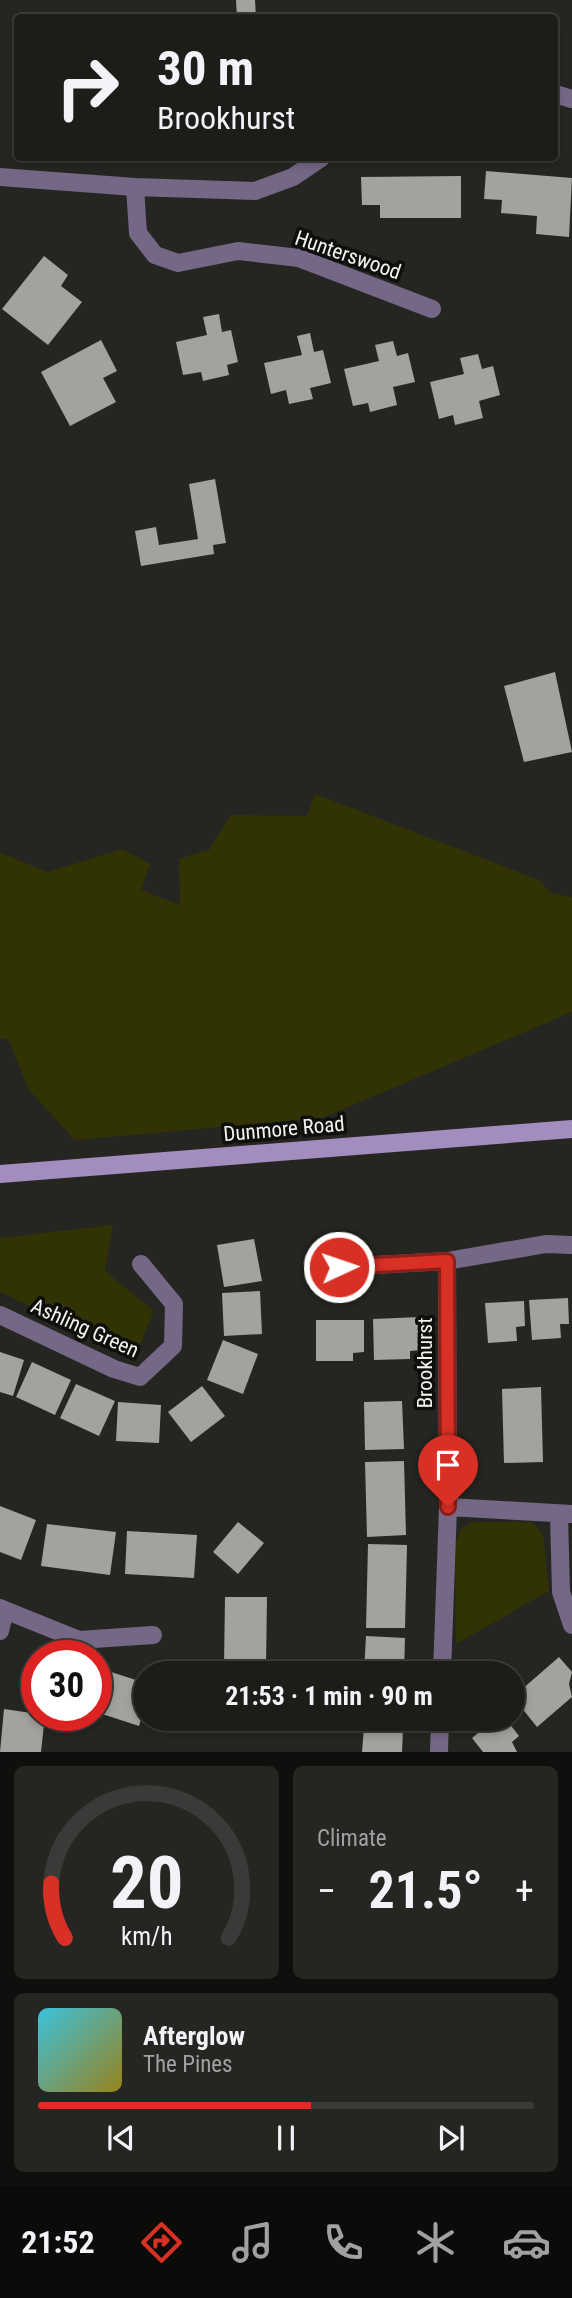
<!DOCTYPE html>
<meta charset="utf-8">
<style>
body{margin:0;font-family:"Roboto Condensed",sans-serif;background:#252522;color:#f1f3f6;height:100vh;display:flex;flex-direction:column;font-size:26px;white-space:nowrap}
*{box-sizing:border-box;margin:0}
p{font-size:23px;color:#a0a1a2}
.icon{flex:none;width:38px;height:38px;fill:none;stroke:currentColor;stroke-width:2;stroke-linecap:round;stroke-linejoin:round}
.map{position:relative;height:1752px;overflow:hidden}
.details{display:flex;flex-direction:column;gap:14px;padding:14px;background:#0f0f0e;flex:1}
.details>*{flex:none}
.hud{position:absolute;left:14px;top:14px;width:544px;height:147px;border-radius:7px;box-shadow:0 4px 10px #0003,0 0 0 2px #3a3a38;background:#1c1c19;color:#f1f3f6;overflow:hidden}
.speed{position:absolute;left:21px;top:1640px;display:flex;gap:14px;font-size:35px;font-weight:700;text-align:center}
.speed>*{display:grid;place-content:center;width:91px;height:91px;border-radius:50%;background:#1c1c19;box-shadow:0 4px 10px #0003,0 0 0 2px #3a3a38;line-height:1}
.speed .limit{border:10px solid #d22;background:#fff;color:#111}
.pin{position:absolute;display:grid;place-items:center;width:60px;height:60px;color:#fff;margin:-72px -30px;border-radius:50% 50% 50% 0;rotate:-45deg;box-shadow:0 0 7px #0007}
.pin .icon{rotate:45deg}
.me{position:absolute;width:77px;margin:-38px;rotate:87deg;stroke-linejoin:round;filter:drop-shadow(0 0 5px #0008)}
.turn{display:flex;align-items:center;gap:24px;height:147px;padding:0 28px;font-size:32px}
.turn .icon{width:91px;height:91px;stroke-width:2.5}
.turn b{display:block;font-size:49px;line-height:60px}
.big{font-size:52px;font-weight:700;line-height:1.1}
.details .card{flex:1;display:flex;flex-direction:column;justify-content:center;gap:10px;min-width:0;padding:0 24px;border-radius:10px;background:#252522}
.details .dial{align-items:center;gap:0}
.dial svg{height:182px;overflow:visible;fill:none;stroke:#3a3a38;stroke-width:7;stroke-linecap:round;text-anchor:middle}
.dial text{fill:#f1f3f6;stroke:none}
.song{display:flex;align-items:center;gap:21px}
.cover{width:84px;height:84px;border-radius:10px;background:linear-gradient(135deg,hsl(190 70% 55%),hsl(50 70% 35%))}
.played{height:7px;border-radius:4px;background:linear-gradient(90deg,#d93025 55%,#3a3a38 55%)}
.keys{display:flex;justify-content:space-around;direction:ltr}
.heat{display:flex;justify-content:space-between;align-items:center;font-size:38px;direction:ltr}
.details .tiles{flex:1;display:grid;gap:14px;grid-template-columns:1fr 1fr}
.card:last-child{grid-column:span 2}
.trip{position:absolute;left:133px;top:1661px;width:392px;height:70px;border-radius:35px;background:#1c1c19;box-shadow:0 4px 10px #0003,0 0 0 2px #3a3a38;font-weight:700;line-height:70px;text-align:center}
.dock{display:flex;height:112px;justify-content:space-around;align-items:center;background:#0b0b0a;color:#a0a1a2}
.dock .icon{width:49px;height:49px}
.dock .selected{color:#d93025}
.dock b{font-size:32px;color:#f1f3f6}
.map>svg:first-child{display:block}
.green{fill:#323304}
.building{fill:#a2a39c}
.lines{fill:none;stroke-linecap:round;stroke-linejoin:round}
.street{stroke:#756886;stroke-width:18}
.secondary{stroke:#a38dbe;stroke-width:18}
.route-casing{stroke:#8d1f18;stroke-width:18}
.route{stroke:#d93025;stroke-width:12}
.labels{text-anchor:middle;stroke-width:7;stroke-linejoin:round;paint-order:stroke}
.street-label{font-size:21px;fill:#f3f3ef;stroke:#0e0e0c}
</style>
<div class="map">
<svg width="572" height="1752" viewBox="0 0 572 1752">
<rect width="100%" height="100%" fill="#252621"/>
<path class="green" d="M315 794 539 880 550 893 572 897V1012L322 1118 75 1140 29 1090 8 1039 0 1038V853L48 872 122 849 150 864 141 890 180 905 179 859 209 850 231 815 307 816Z
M113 1225 105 1271 154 1311 135 1356 0 1292V1238Z
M473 1522H532L543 1534 549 1591 456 1644 455 1544 461 1529Z"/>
<path class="building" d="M236 0H255L256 18H237Z
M486 171 572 178 569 237 536 234 537 216 501 213 502 200 484 199Z
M461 176V218H380V205H362L361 177Z
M44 256 68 275 61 286 82 302 48 345 2 309Z
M219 314 222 332 231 330 238 362 227 365 229 375 203 381 201 372 183 375 176 342 207 335 203 317Z
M310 333 314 352 323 350 331 383 310 388 313 399 289 404 286 390 271 394 264 363 302 355 297 336Z
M101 340 117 371 103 378 116 402 70 426 41 372Z
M393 341 397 356 408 353 415 382 393 387 397 405 370 412 368 403 353 406 344 369 379 361 375 345Z
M478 354 482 369 493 366 500 395 479 401 483 418 455 425 453 415 439 419 430 382 464 374 460 358Z
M215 479 226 543 213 545 214 554 141 566 135 531 156 527 159 545 198 539 189 484Z
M555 672 572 752 524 762 504 686Z
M254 1239 262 1281 224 1287 217 1245Z
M260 1291 262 1334 224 1336 222 1293Z
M568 1298 569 1324H560L561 1338 532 1340 529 1300Z
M524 1301 525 1326 516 1327 517 1341 488 1343 485 1303Z
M420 1317 421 1350 410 1351V1359L374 1360 373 1319Z
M316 1320H364V1352L353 1353V1361H316Z
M223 1340 258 1354 243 1394 207 1380Z
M0 1352 24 1360 13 1396 0 1392Z
M32 1362 71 1380 55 1415 16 1397Z
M76 1384 115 1401 99 1436 60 1418Z
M202 1386 225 1416 191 1442 168 1412Z
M541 1387 543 1462 504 1463 502 1389Z
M402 1401 404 1449 365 1450 364 1402Z
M118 1402 161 1405 159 1443 116 1441Z
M404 1461 406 1535 367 1537 365 1462Z
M0 1506 36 1520 21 1560 0 1552Z
M238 1522 264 1543 238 1574 213 1552Z
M47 1524 116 1532 110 1575 41 1566Z
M127 1531 197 1535 194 1578 125 1574Z
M368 1544 407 1545 405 1628H366Z
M225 1597H267L266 1667 224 1666Z
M366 1636 405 1638 404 1673H364Z
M559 1657 572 1672 569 1684 572 1697 537 1727 513 1697Z
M96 1667 145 1683V1706L139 1726 96 1712Z
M4 1709 45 1715 41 1752H0Z
M162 1718H233V1721L164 1731Z
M383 1718H401V1721H383Z
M497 1718H505L519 1736 512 1742 517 1752H483L472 1738Z
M364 1727 403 1729 402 1752H362Z"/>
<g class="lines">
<path class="street" d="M555 94 572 99
M0 177 135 187 255 191 293 177 321 158
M135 187 138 233 155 255 178 263 238 251 299 258 432 309
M335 1252 339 1267 447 1261 546 1244 572 1245
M0 1315 114 1369 140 1377 173 1346 174 1304 141 1264
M448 1507 572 1514
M559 1515 561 1592 572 1625
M0 1608 79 1640 153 1635
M0 1631 5 1610
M442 1673 448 1507 447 1261
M439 1752 440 1718"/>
<path class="secondary" d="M0 1174 572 1129"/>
</g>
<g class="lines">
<g class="route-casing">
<path id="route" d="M339 1267 447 1261 448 1507"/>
</g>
<use href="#route" class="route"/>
</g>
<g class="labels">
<g class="street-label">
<text transform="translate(348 255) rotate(19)" y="7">Hunterswood</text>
<text transform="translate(284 1129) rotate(-5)" y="7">Dunmore Road</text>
<text transform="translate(85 1328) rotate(24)" y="7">Ashling Green</text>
<text transform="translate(425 1363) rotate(-90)" y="7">Brookhurst</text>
</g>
</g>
</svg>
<div class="speed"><div class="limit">30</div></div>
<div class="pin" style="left:448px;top:1507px;background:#d93025"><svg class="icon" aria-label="arrive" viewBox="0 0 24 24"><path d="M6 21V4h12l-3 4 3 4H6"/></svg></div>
<svg class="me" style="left:339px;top:1267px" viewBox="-20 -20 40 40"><circle r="17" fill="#d93025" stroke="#fff" stroke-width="3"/><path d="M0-11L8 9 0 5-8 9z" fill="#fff"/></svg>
<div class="trip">21:53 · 1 min · 90 m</div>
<div class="hud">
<div class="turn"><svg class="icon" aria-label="right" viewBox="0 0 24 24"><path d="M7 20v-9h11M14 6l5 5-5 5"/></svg><div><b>30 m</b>Brookhurst</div></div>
</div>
</div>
<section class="details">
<div class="tiles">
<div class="card dial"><svg viewBox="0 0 100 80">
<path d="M14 69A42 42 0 1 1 86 69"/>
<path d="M14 69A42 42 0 0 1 8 45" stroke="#d93025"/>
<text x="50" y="56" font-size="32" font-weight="700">20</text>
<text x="50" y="72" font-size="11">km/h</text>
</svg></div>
<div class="card"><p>Climate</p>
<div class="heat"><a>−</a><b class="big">21.5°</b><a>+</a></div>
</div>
<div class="card">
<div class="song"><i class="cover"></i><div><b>Afterglow</b><p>The Pines</p></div></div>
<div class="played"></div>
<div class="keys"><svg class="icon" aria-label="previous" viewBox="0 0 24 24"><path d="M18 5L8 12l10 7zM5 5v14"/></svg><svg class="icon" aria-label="pause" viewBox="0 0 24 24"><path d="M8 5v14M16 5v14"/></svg><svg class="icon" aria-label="next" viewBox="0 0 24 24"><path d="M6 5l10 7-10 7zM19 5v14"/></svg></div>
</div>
</div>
</section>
<nav class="dock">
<b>21:52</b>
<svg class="icon selected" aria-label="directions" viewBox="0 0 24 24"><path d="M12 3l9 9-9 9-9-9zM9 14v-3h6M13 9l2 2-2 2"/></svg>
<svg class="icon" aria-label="music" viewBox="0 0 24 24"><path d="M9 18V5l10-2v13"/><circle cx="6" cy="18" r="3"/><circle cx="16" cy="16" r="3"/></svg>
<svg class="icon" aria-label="phone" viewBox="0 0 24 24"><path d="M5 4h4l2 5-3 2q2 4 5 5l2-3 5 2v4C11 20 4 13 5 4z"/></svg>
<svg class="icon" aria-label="climate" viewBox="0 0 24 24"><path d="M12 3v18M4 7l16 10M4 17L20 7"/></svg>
<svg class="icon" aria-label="car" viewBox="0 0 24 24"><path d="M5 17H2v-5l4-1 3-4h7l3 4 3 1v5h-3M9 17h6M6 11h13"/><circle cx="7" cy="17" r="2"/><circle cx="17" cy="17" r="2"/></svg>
</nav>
